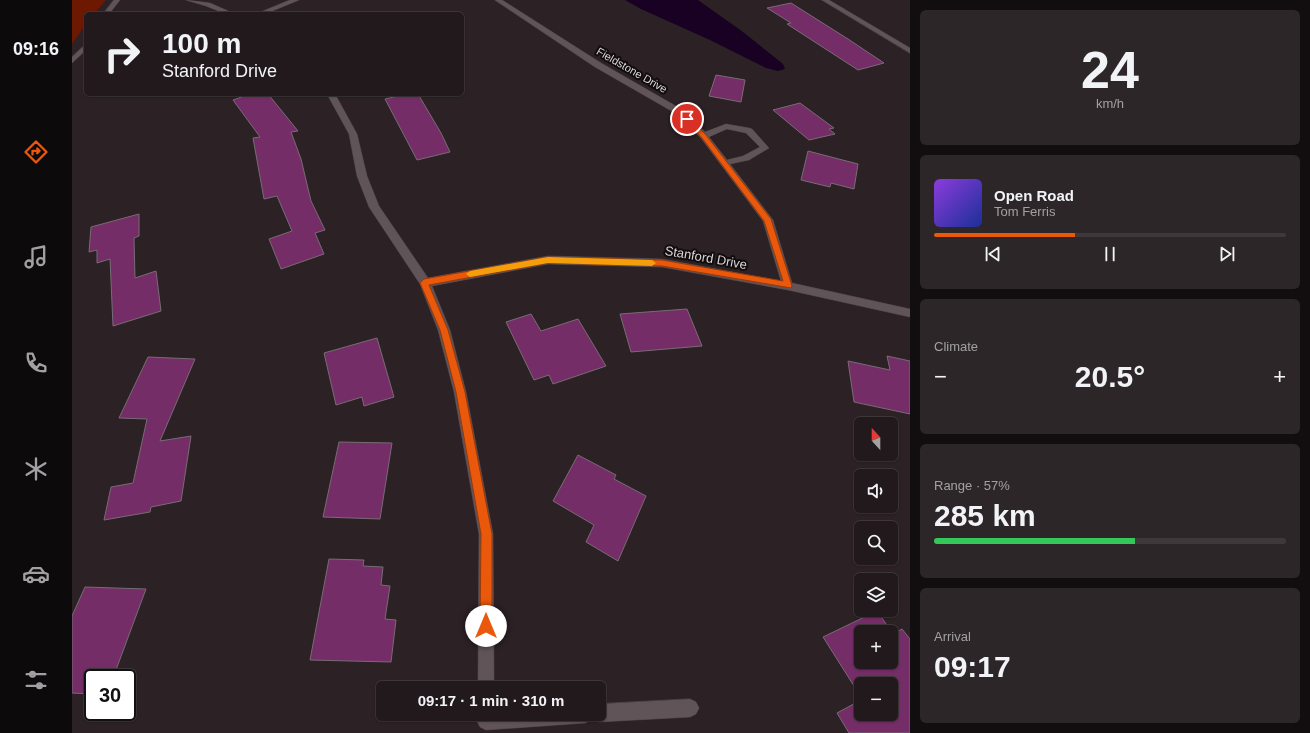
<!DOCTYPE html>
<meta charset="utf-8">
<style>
body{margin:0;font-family:Helvetica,sans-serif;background:#2d2629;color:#f1f3f6;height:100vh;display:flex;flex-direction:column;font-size:15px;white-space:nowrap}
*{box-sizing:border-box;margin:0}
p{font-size:13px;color:#a2a0a3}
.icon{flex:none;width:22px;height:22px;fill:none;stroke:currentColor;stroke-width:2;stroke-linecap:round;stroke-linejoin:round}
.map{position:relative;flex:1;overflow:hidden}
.panel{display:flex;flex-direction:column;gap:10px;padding:10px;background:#120e0f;width:400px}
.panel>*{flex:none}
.guide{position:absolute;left:12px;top:12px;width:380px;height:84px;border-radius:6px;box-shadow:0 1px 3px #0004,0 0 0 1px #3e383b;background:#21191c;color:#f1f3f6;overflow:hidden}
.needle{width:26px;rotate:339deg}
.controls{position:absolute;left:782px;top:417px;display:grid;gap:8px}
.controls a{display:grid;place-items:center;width:44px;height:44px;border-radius:6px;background:#21191c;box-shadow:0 1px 3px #0004,0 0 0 1px #3e383b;font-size:20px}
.speed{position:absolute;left:12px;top:669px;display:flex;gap:8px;font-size:20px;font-weight:700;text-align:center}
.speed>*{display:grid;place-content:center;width:52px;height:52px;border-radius:50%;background:#21191c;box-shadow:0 1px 3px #0004,0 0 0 1px #3e383b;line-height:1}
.speed .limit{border:2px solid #111;border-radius:6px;background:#fff;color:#111}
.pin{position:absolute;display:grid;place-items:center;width:34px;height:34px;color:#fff;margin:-17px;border:2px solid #fff;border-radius:50%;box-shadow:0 1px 4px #0007}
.me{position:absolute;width:44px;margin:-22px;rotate:0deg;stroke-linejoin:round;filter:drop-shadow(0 0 3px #0008)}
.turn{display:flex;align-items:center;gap:14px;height:84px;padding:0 12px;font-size:18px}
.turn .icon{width:52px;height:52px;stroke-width:2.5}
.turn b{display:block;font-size:28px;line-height:34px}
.big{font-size:30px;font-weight:600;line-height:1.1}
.panel .widget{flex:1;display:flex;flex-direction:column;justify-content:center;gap:6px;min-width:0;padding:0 14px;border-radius:6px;background:#2d2629}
.panel .dial{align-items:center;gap:0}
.dial b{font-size:52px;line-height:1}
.song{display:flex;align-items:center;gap:12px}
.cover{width:48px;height:48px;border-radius:6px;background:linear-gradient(135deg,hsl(270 70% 55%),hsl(230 70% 35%))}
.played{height:4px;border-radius:2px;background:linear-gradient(90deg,#ea580c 40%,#3e383b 40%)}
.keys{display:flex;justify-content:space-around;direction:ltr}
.heat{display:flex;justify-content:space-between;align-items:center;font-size:22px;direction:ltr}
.charge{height:6px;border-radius:3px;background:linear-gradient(90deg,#34c759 57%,#3e383b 0)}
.trip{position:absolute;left:304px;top:681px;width:230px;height:40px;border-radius:6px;background:#21191c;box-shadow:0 1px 3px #0004,0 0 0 1px #3e383b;font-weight:600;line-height:40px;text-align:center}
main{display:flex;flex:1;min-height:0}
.tabs{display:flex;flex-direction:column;width:72px;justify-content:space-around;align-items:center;background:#0d0a0b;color:#a2a0a3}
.tabs .icon{width:28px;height:28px}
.tabs .selected{color:#ea580c}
.tabs b{font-size:18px;color:#f1f3f6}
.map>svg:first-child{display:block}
.green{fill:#6d1800}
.water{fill:#180123}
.building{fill:#752d68;stroke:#776c74;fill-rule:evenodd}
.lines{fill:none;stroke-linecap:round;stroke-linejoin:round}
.street-casing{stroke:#484042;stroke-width:1}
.street{fill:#605458;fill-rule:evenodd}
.route{fill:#ea580c;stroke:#983908}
.slow{fill:#f59e0b}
.labels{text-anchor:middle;stroke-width:4;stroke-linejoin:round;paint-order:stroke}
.far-street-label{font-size:11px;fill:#dcd5d7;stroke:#110c0e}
.street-label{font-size:13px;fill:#dcd5d7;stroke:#110c0e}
</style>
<main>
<nav class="tabs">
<b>09:16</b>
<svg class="icon selected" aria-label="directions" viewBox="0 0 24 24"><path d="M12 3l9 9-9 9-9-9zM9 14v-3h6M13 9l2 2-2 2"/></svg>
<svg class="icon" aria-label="music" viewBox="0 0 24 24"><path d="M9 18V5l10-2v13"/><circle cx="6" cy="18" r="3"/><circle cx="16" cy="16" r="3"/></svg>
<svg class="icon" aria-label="phone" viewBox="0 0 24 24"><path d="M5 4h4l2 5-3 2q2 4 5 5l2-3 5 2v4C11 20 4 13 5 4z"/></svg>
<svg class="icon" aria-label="climate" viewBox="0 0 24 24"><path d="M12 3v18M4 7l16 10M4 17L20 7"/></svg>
<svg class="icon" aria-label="car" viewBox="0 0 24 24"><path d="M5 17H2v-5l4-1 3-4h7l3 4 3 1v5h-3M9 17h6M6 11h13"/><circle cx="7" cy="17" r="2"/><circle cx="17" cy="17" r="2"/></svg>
<svg class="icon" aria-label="filters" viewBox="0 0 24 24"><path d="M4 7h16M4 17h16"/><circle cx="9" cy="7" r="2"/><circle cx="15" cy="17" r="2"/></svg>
</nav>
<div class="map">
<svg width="838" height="733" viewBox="0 0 838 733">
<rect width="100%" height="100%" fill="#2c2125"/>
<path class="green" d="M0 0H34L22 14H14V24L0 44Z"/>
<path class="water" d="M553 0H626L671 32 711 64 713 69 706 71 694 68 638 40 569 9Z"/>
<path class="building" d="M719 3 776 39 812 63 786 70 715 24 719 23 695 8Z
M644 75 673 80 669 102 637 96Z
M178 94H196L226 131 219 132 229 159 239 201 253 230 243 233 252 254 209 269 197 239 220 231 205 196 192 199 181 138 188 137 161 100Z
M335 94H346L369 133 378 152 345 160 313 99Z
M728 103 762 128 757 129 763 134 737 140 701 110Z
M736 151 786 164 782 189 759 183 758 187 729 180Z
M67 214V236L62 238 63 278 84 271 89 311 41 326 38 259 25 263V250L17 252 19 227Z
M615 309 630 346 559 352 548 314Z
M459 314 469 331 506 319 534 366 481 384 477 375 462 380 434 322Z
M305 338 322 397 292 406 290 397 264 405 252 353Z
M815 356 838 361V414L782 402 776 361 818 370Z
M76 357 123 359 88 441 119 436 109 501 79 507 78 512 32 520 39 487 61 483 75 419 47 418Z
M267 442 320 443 308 519 251 517Z
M506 455 544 475 542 479 574 496 546 561 514 542 522 525 481 501Z
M257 559 292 560 291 566 311 567 309 585 318 586 313 619 324 620 319 662 238 660Z
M13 587 74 589 41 678H21V694L0 693V616Z
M805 611 821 634 830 629 838 639V733H777L765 713 789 700V714H819V684H789V697L751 637ZM789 632H819V662H789Z"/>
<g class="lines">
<g class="street-casing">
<path id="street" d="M42 0H48L37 14H31Z
M114 0 138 3 163 14H154L134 6Z
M218 0H227L193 14H184Z
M423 0H430L529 63 609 109 633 132 654 124 677 128 680 129 697 148 677 160 658 164 701 220 720 283 838 309V317L716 290 590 267 476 264 360 286 378 330 394 392 421 534 422 688H406L407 534 382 392 366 330 348 284 297 207 285 176 277 134 255 94H263L285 134 295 176 307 206 356 278 476 256 590 259 709 281 691 221 629 138 603 113 523 67ZM655 129 674 133 688 147 671 156 655 160 637 137Z
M750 0H757L838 48V53Z
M14 44V50L0 63V57Z
M618 699 624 702 627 708 624 714 618 717 527 722 520 718 519 720 513 723 414 730 408 727 405 721 410 714H527V704Z"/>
</g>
<use href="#street" class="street"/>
</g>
<path class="route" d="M613 118H617L634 135 699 219 720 286 719 288 590 266 476 263 357 285 376 330 393 392 420 534V626L418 631 414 633 410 631 408 626 409 534 384 392 368 330 348 283 352 279 476 257 590 260 711 281 692 221 630 138 613 120Z"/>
<path class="slow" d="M476 257 580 260 584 263 580 266 476 263 398 277 394 274 398 271Z"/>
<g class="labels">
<g class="far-street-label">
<text transform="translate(560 70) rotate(30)" y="4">Fieldstone Drive</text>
</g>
<g class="street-label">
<text transform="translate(634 257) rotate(10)" y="5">Stanford Drive</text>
</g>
</g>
</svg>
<div class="controls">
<a><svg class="needle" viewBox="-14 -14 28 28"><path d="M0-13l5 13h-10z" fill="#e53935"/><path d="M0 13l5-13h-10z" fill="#a2a0a3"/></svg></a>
<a><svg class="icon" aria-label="sound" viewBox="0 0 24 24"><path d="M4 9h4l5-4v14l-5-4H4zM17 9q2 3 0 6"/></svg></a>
<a><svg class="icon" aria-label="search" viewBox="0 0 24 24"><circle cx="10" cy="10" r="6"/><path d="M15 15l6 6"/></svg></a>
<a><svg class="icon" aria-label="layers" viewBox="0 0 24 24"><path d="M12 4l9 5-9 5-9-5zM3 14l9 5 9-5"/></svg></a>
<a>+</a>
<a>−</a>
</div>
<div class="speed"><div class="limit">30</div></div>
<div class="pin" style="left:615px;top:119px;background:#d93025"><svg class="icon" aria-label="arrive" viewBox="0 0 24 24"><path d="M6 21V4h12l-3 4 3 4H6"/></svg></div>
<svg class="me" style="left:414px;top:626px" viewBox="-20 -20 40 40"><circle r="19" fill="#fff"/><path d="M0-13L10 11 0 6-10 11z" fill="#ea580c"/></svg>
<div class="trip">09:17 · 1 min · 310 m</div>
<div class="guide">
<div class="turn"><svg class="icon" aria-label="right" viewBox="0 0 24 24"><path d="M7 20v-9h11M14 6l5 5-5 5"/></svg><div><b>100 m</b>Stanford Drive</div></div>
</div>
</div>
<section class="panel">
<div class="widget dial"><b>24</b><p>km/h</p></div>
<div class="widget">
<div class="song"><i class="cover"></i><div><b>Open Road</b><p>Tom Ferris</p></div></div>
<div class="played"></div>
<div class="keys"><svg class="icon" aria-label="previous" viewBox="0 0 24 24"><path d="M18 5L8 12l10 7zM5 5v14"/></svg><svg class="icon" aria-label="pause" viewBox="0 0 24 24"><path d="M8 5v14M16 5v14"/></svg><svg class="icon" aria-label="next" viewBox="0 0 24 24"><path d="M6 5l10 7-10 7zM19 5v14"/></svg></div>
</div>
<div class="widget"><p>Climate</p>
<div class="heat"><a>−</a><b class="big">20.5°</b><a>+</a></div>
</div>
<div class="widget"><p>Range · 57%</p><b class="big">285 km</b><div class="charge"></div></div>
<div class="widget"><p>Arrival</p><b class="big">09:17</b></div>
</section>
</main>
